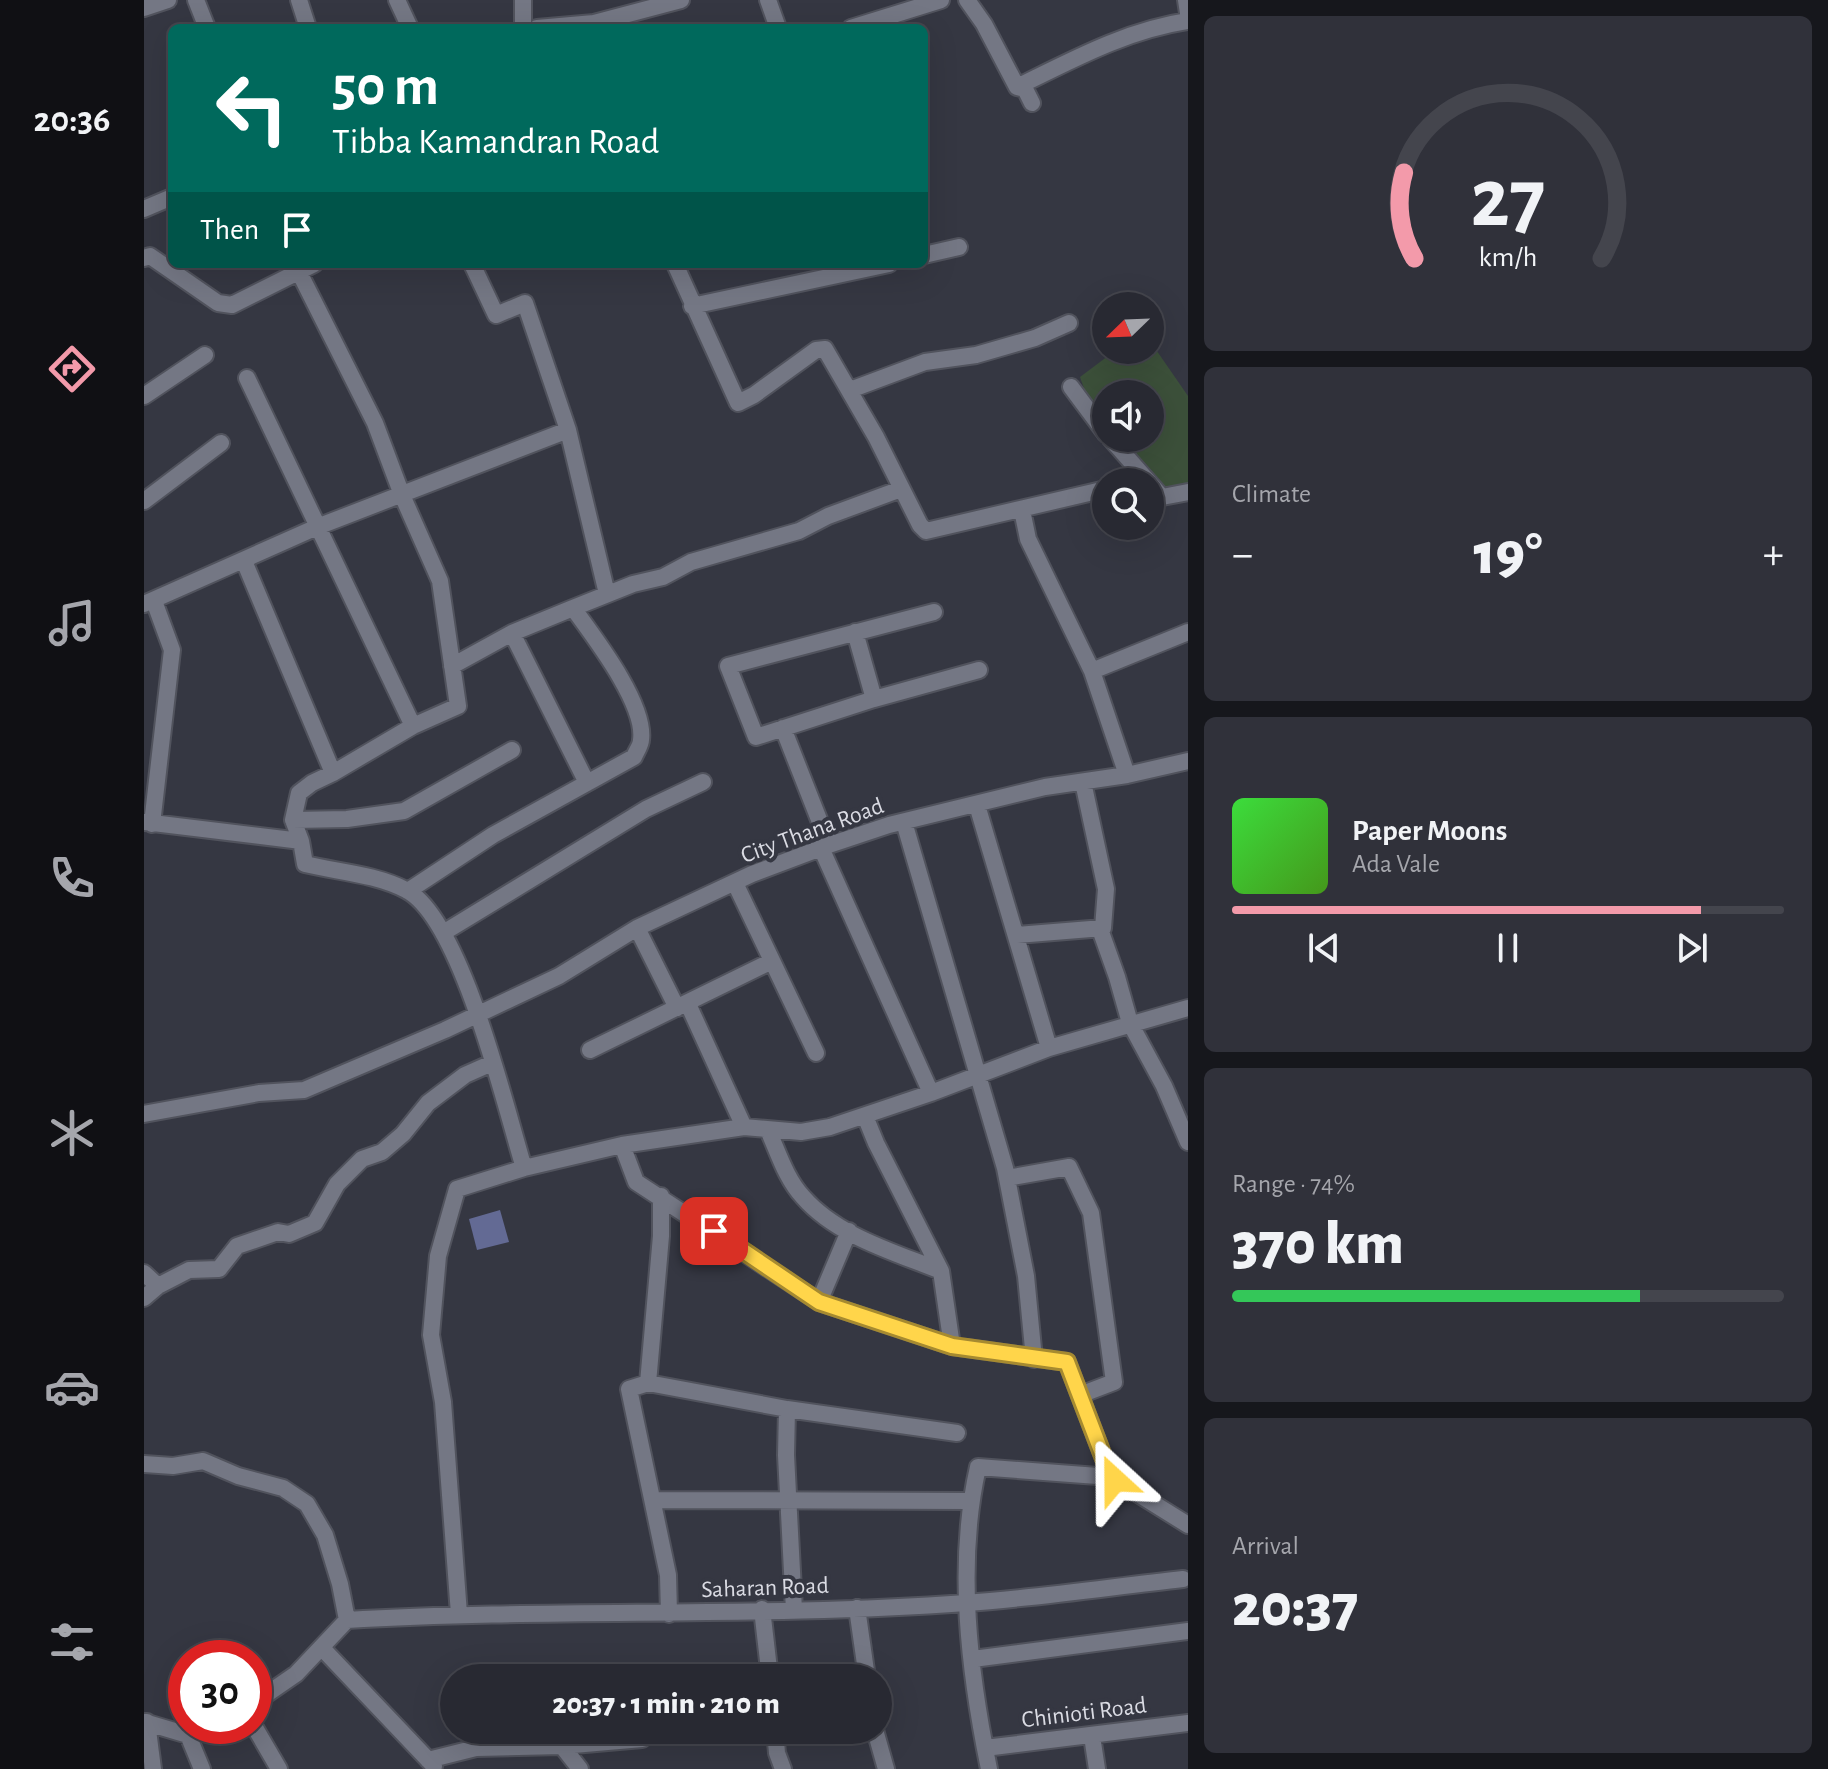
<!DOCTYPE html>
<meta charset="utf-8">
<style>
body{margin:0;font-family:"Alegreya Sans",sans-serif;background:#30313a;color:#f1f3f6;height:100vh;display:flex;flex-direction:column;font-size:30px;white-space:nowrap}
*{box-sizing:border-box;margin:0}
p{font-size:26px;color:#a5a6ac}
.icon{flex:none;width:44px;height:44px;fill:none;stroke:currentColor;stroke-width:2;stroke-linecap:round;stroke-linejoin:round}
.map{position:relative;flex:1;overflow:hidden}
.panel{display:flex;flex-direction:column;gap:16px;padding:16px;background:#16171c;width:640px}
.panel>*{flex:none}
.banner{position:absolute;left:24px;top:24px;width:760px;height:244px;border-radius:12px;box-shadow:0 8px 32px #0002,0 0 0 2px #44454d;background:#00695c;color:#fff;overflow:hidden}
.needle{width:52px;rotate:247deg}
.buttons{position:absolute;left:948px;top:292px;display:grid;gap:16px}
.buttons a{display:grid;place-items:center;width:72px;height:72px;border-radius:50%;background:#282932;box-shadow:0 8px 32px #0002,0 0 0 2px #44454d;font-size:40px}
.speed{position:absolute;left:24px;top:1640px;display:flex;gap:16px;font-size:40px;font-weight:700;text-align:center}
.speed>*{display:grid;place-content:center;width:104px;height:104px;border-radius:50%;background:#282932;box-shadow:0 8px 32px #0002,0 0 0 2px #44454d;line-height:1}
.speed .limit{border:12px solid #d22;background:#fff;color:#111}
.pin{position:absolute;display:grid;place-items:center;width:68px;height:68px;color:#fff;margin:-34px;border-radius:16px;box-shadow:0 4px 12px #0006}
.me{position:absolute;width:88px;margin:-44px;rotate:336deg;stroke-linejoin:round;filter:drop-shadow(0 0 6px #0008)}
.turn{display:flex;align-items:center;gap:28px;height:168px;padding:0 32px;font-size:36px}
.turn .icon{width:104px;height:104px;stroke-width:2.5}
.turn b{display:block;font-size:56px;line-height:68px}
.then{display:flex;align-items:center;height:76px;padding:0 32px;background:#0003;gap:16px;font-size:30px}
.big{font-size:60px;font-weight:800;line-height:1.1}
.panel .card{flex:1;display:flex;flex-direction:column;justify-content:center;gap:12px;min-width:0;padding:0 28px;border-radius:12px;background:#30313a}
.panel .dial{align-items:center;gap:0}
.dial svg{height:208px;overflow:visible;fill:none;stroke:#44454d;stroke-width:7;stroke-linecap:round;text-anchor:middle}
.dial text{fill:#f1f3f6;stroke:none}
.song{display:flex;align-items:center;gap:24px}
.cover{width:96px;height:96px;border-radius:12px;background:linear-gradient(135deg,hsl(120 70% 55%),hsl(100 70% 35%))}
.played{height:8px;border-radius:4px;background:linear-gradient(90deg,#f39aaa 85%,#44454d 85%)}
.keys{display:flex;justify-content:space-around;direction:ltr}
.heat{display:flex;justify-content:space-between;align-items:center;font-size:44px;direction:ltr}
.charge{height:12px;border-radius:6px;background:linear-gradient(90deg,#34c759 74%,#44454d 0)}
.trip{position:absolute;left:296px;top:1664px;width:452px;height:80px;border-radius:40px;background:#282932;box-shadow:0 8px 32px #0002,0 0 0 2px #44454d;font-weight:800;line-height:80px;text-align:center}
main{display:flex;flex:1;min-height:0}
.dock{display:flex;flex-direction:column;width:144px;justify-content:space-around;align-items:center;background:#101014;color:#a5a6ac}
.dock .icon{width:56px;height:56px}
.dock .on{color:#f39aaa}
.dock b{font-size:36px;color:#f1f3f6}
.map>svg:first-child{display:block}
.green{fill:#3c503a}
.building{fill:#636a94}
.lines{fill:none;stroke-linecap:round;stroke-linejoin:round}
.minor-casing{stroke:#51535d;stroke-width:20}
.minor{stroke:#747784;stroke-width:16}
.route-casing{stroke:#a68a30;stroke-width:20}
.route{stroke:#ffd54a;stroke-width:14}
.labels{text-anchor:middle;stroke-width:8;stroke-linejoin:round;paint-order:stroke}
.street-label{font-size:24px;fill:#dadbe3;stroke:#353742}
</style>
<main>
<nav class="dock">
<b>20:36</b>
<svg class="icon on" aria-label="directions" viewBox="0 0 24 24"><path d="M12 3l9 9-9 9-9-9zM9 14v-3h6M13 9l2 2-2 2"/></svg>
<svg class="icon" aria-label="music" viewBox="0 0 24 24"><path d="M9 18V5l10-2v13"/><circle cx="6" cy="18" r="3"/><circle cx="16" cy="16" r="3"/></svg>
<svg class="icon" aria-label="phone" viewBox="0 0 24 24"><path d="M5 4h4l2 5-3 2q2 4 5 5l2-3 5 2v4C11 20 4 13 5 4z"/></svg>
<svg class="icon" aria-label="climate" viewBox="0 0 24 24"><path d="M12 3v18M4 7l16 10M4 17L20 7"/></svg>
<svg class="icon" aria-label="car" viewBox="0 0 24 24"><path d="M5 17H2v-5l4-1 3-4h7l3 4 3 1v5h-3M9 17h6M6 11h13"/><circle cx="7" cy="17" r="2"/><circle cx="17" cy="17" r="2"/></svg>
<svg class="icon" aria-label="filters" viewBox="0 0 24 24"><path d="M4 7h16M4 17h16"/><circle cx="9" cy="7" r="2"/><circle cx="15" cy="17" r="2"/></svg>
</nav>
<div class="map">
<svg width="1044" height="1769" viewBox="0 0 1044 1769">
<rect width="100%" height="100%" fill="#353742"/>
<path class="green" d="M1006 341 1044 396V492L1018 497 966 438H1006V394H962V434L952 423 936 377 972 350H1006Z"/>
<path class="building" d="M356 1210 365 1242 333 1250 325 1219Z"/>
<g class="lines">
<g class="minor-casing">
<path id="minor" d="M52 0 63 28
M155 0 164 28
M253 0 266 28
M624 0 634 28
M823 0 840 24 873 87 881 89 888 103
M1042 0 1044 13
M0 8 24 0
M379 28V0
M393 28 450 23 537 0
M707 28 797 0
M873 87C928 60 983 30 1044 21
M0 209 28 197
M780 255 815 247
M0 258 6 256 74 303 88 305 170 264
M151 264 231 423 258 495 296 581 314 706 269 726 189 773 168 783 155 793 149 820 157 841
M328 264 352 315 381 303 424 430 463 594
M531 264 594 403 610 395 672 350 681 349 732 437 776 525 782 531 962 489
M548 306 745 264
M103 378 269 726
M927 387 962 434
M706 390 781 362 832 355 891 338 925 323
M0 396 61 355
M966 438 1018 497 1044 492
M0 501 77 443
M878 510 884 539 948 671 983 775
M100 561 189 773
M0 604 173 527 424 430
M429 608 489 584 519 577 547 562 655 531 684 516 757 489
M790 612 584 666 612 737 730 699 835 670
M711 632 730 699
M368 633 443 783
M948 671 1044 632
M639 728 685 845
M939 782 962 889 959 928 957 932 973 977 986 1023 1020 1086 1044 1142
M833 805 905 1048
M149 820 203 819 260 811 368 750
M0 822 157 841 161 864C194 872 231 874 262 890 317 918 361 1106 380 1168
M760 822 861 1168 882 1276 890 1359
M8 824 28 650 10 601
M678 850 787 1093
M591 883 672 1053
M264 891 349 835 490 757C492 752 497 745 497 740 502 704 450 637 429 608L368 633 308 666
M493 928 533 1008
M299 933 502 809 559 782
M873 935 959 928
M544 1004 600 1127
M446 1050 628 961
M0 1114 115 1093 160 1090 301 1030 415 976 493 928 608 874 685 845 745 825 901 787 983 775 1044 761
M721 1116 732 1143 797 1271 808 1346
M624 1130C634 1152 642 1179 659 1197 693 1236 750 1252 797 1271
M478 1145 492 1182 675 1302 808 1346 923 1362 967 1477 1044 1525
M863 1178 925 1167 947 1213 970 1382 936 1395
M517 1196V1236L504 1383 485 1389 524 1575 525 1614
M0 1273 14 1286 0 1298
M14 1286 45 1270 75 1269 93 1246 134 1232 145 1234 171 1223 193 1184 218 1159 238 1152 259 1134 284 1103 321 1075 348 1063
M675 1302 705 1231
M504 1383 643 1409 813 1433
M643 1409 642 1455 650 1610
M0 1464 29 1466 59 1461 94 1476 139 1488 163 1504 181 1535 196 1584 203 1620 152 1674 110 1703
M509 1500 827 1501
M713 1608 723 1678
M618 1609 626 1678
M315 1614 299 1402 287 1335 294 1256 313 1189 380 1168 478 1145 600 1127 657 1132 686 1127 787 1093 905 1048 1044 1008
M203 1620C409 1608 616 1618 822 1603 894 1598 967 1587 1039 1579
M178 1648 290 1766
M829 1659 1044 1631
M0 1722 44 1735 63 1726
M3 1722 9 1769
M110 1726 135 1769
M631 1730 633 1753 639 1769
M731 1730 742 1769
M44 1735 58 1769
M948 1736 953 1769
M418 1746 436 1769
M841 1748 1044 1723
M284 1760 332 1748 418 1746 498 1739
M845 1769C825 1671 812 1565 834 1467L967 1477"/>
</g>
<use href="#minor" class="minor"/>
</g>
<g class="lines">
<g class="route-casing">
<path id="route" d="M570 1231 675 1302 808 1346 923 1362 967 1477 971 1480"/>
</g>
<use href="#route" class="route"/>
</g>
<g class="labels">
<g class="street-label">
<text transform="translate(668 830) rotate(-20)" y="8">City Thana Road</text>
<text transform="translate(621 1587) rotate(-2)" y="8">Saharan Road</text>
<text transform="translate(940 1712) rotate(-7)" y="8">Chinioti Road</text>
</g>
</g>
</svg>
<div class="buttons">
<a><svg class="needle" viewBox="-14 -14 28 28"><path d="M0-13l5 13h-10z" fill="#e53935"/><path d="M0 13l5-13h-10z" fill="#a5a6ac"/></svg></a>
<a><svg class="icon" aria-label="sound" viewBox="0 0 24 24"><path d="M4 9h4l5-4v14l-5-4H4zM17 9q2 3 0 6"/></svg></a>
<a><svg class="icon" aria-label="search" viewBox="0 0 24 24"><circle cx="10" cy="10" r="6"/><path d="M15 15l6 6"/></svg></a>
</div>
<div class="speed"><div class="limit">30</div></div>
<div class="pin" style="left:570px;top:1231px;background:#d93025"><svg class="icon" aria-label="arrive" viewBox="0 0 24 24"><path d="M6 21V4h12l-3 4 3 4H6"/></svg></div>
<svg class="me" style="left:971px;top:1480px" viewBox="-20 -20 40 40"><path d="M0-17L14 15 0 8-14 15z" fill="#ffd54a" stroke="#fff" stroke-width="4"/></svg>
<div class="trip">20:37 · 1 min · 210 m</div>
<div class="banner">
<div class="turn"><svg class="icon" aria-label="left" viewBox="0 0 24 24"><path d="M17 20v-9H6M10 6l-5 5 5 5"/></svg><div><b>50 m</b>Tibba Kamandran Road</div></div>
<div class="then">Then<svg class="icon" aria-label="arrive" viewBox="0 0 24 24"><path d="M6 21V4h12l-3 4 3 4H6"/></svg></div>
</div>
</div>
<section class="panel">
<div class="card dial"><svg viewBox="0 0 100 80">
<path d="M14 69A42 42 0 1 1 86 69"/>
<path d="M14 69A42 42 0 0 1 10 36" stroke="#f39aaa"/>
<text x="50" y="56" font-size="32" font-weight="700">27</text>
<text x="50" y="72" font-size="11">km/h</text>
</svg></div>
<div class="card"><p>Climate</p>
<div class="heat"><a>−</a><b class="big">19°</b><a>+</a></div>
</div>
<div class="card">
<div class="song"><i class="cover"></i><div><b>Paper Moons</b><p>Ada Vale</p></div></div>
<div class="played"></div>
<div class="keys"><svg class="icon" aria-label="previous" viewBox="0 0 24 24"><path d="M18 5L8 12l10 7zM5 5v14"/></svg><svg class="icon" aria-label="pause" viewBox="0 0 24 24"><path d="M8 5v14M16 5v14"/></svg><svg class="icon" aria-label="next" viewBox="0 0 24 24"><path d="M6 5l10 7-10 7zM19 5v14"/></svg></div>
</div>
<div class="card"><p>Range · 74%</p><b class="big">370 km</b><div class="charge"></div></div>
<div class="card"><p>Arrival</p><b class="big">20:37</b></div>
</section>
</main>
